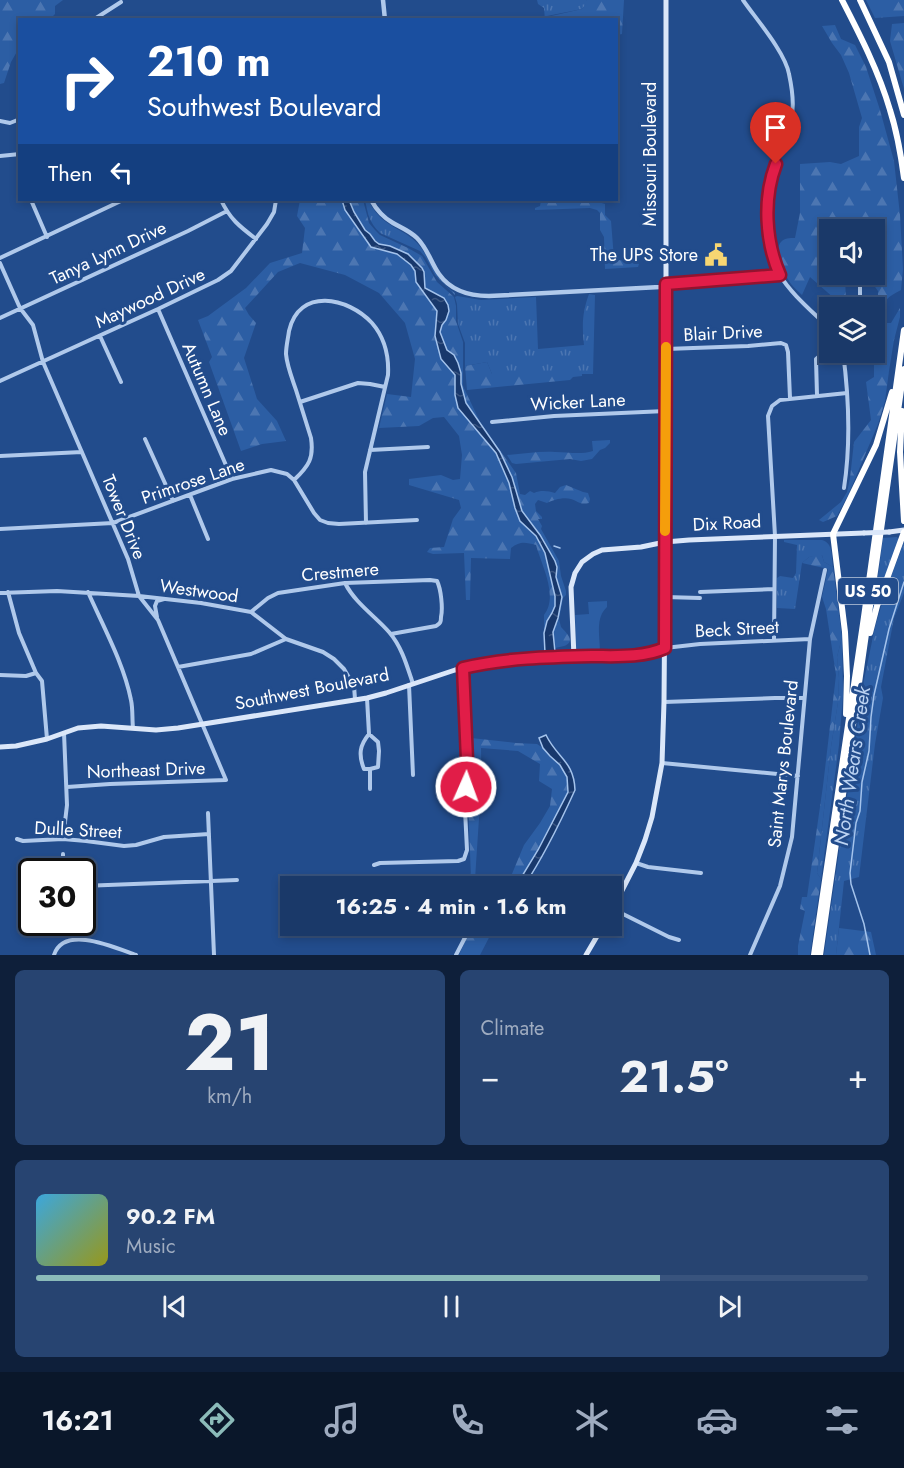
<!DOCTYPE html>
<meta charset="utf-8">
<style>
body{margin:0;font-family:Jost,sans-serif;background:#274471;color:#f1f3f6;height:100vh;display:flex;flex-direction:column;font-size:22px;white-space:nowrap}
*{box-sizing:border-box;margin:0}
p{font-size:20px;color:#9facc0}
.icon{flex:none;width:33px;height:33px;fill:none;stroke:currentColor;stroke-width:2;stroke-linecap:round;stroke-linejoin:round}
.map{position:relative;height:955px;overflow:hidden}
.side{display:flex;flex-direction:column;gap:15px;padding:15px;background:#0e1f3a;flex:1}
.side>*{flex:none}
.banner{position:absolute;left:18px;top:18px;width:600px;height:183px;border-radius:0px;box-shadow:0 3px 9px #0003,0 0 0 2px #38537d;background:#1a4fa0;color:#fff;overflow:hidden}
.buttons{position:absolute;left:819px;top:219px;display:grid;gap:12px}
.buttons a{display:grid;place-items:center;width:66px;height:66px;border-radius:0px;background:#1a3969;box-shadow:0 3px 9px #0003,0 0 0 2px #38537d;font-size:30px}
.speed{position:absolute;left:18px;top:858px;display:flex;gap:12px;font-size:30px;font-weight:700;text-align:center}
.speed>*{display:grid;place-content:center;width:78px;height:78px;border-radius:50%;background:#1a3969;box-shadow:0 3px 9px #0003,0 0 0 2px #38537d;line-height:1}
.speed .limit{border:3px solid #111;border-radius:9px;background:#fff;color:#111}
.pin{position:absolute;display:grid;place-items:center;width:51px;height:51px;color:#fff;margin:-62px -26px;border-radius:50% 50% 50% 0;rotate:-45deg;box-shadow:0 0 6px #0007}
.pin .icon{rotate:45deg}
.me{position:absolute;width:66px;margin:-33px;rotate:2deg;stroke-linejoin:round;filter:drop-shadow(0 0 4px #0008)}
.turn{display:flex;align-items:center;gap:21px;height:126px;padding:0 30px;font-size:27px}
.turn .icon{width:78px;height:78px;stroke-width:2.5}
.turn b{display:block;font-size:42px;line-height:51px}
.then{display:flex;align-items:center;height:57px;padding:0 30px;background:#0003;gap:12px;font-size:22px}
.big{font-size:45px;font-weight:700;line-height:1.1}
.side .widget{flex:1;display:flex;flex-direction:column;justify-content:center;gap:9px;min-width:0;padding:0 21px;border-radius:9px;background:#274471}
.side .dial{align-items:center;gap:0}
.dial b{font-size:78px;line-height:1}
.song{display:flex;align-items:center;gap:18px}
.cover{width:72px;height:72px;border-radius:9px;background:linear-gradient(135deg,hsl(200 70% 55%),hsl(60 70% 35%))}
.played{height:6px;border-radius:3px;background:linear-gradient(90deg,#8bbbb9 75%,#38537d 75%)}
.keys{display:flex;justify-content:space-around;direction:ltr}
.heat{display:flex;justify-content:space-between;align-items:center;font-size:33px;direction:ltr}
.side .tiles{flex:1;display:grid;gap:15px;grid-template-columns:1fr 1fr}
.widget:last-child{grid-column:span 2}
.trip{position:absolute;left:280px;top:876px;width:342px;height:60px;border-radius:0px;background:#1a3969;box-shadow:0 3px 9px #0003,0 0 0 2px #38537d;font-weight:700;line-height:60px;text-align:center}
.dock{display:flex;height:96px;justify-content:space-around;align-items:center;background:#0a172a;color:#9facc0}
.dock .icon{width:42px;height:42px}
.dock .selected{color:#8bbbb9}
.dock b{font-size:27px;color:#f1f3f6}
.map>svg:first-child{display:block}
.grass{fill:url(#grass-tufts)}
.forest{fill:url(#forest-firs);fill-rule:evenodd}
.green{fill:#2c5ea4}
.water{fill:url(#water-ripples);stroke:#a4c3ec;stroke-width:1.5}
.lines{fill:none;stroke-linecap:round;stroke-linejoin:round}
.stream{stroke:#a4c3ec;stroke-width:1.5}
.minor{stroke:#b0c9eb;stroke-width:4}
.tertiary{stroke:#b0c9eb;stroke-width:4.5}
.secondary{stroke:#dbe7f9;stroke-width:5}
.motorway{stroke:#fff;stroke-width:6}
.secondary-bridge{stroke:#dbe7f9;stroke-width:5}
.route-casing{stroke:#92132f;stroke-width:15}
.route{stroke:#e11d48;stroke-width:10}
.slow{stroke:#f59e0b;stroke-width:10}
.labels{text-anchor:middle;stroke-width:6;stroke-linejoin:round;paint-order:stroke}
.shield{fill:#224c8c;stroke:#bdc9dc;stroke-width:1.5}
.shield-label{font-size:16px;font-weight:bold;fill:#fff}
.street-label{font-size:18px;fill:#fff;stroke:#224c8c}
.poi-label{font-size:18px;fill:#fff;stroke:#224c8c;text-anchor:end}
.water-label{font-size:20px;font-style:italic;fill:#bcd3f2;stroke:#224c8c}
</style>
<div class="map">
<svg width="904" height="955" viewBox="0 0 904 955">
<defs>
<pattern id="grass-tufts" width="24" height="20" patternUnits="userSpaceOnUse" patternTransform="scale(1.5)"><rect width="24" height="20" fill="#2c5ea4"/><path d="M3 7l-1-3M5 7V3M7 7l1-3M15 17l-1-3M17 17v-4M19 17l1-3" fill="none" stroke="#4c76b2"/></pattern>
<pattern id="forest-firs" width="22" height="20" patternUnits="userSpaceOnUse" patternTransform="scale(1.5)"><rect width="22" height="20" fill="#2c5ea4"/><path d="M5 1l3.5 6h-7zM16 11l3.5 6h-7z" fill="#4c76b2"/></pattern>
<pattern id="water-ripples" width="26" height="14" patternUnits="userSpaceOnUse" patternTransform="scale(1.5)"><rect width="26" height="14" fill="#18386c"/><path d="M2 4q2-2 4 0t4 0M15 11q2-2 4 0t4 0" fill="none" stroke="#3b5682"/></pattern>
</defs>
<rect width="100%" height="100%" fill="#224c8c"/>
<path class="grass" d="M537 0H586L588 2 582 9 547 16 545 20 544 8 538 4Z
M365 200H368C373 209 379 218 389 224 398 230 408 234 416 242 433 260 432 277 455 293V295L435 275 426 258 420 251 380 233C369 222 368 214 365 200Z
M589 294 595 295 593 374H492L487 362 465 366V343L458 324 457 304 455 297 457 296 481 300 536 297 538 349 584 345C582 326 582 313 589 294Z
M897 537 899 541 872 620 883 538Z
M784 540H822C834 544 831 556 833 567L824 562 822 555 809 557 802 563 795 609 777 608V578L780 576 793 578 796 573 797 545 784 542Z
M904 542V593L894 618 881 687 883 698 875 744 859 877 844 881 836 955H824L864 680 875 627 886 590Z
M842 637 843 695 839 745 821 879 817 873 831 747 838 702 839 678 837 657Z"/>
<path class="forest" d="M0 0H63L55 6V14L50 19 20 20 19 48 11 62 4 83 0 84Z
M586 0H624L622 34 617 35 616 20 546 19 547 17 582 9 587 2Z
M866 0H904V16L875 18Z
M904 23V89L890 41 892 24Z
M835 25 841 39 855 45 866 67 880 110 894 161 900 215 903 269 901 290C882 300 882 302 885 323H891L900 308V317L894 340 889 371 885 401 878 424 849 493 837 516 823 522 819 520 841 502 847 492 850 478 854 442 871 420 866 382 874 377V340L878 307V291L868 277H845L846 302 843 306 810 277 802 295C798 291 794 288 791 284 785 276 773 250 781 242 784 238 790 238 795 238L800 213V164L830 162 841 164 859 156V127L862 118 849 73 841 55 832 43 822 26ZM830 230H874V274H830Z
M300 200H342L345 210 378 250 397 254 411 265 415 271 417 282 437 311 435 336 442 359 455 375V395L458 408 496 453 509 483 515 508 520 521 536 536 545 553 555 596V606L552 613 547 621 544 633V615C559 596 541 564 536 545 525 542 520 541 511 548L510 559 471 558 470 600H466L464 553 433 554 427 552 430 548 444 547 453 519 461 508 459 500 409 485V479L441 475 453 480 460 479 462 455 459 436 444 417 433 418 419 426 379 428 387 394 411 397 415 359 405 323 379 293 345 275 300 263 278 272 245 308 249 315 256 323 244 358 257 399 277 421 286 441 262 444 241 451 209 362 212 357 198 320 208 316 246 288 270 263 302 253 305 228 297 216Z
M349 200H363L369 223 375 230 380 235 408 248 422 256 437 282 454 297 456 306V321L463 342V386L481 424 516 473 520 494 525 495 530 491 534 493C541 490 548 491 555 493L560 487 566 485 583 492 588 493 590 499 589 503C578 505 579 501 571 499 563 497 553 500 547 503L538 500 535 504 536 511 542 517V519H538L542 526 541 529 559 561 561 576 566 591V595L563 598 559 619 561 627C565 632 577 641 564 646 561 647 558 647 555 648L553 640V632L561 606 560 587 556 577 557 567 555 561 540 535 522 511 512 476 500 452 466 403 461 384V373L454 355 447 350 440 332 442 325 446 319 437 295 425 288V277L422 268 408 254 390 246 379 244 375 240 370 234 365 230 354 212Z
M536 200H552V203L598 202 605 204V215L611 221 614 259C621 261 635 261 639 264L638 267 605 269 604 237 600 230V213L597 210 590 208 535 210V208L540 206 541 201Z
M487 362 492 374H582V376L573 377 570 380 467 390 465 366Z
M610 440V443L605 448 600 450 592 459 581 461 570 459 516 464 512 463 507 455C523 454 539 451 555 452 568 452 580 455 593 451L592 441Z
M811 547C820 549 822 554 824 562L833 567 842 637 837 657 839 678 838 702 831 747 817 873 821 879 810 955H798V946L805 911 800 909 802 897H807L823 786 836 675 826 609 822 597 828 569 802 563 809 557 813 556 810 551Z
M471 738 516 743 537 744 543 748 550 756 560 765 567 777 568 792 538 850 516 886H507L524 845 540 823 550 806 552 789 539 781 540 764 518 751 481 748 482 804 479 818 475 879 471 878 468 799 471 788Z
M475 926H495L480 955H459L470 931Z
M839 928 871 932 876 955H836Z"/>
<path class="green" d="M607 601V607C595 618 600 636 600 651L593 653H576L575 615 589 614 588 602Z"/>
<path class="water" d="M342 200H349L354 212 365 230 370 234 375 241 379 244 390 246 408 254 422 268 424 272 425 288 444 298 448 305 449 311 446 320 442 325 440 332 447 350 454 355 458 363 461 373V384L466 403 500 452 512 477 522 511 540 535 555 561 557 567 556 577 562 597 558 618 553 632 555 652 545 653 544 633 547 621 552 613 555 606V596L545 553 536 536 520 521 515 508 509 483 496 453 458 408 455 395V375L441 359 435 336 437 311 416 282 415 271 411 265 397 254 371 247 345 210Z
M546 735C557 758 574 761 575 790 560 823 544 856 524 886H516L538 850 568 792 567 777 560 765 550 756 543 748 539 738Z"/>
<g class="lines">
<path class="stream" d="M554 546 560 548
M870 955 864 924 851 884 850 873 856 823 860 811 862 782 869 751 871 717 874 695 889 629 904 582"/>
<path class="minor" d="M743 0C756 19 785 52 789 74 792 88 795 105 791 119 787 139 777 157 771 176 764 200 767 253 780 275 790 293 814 313 830 329
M93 20 121 2
M0 121 10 123 20 119
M0 156 20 154
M31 200 47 237
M221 200C230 219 239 226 256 239
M0 258 123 200
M0 263 20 308 33 325 43 362 128 559 139 596 158 620 226 780 110 784 67 787
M860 278V308
M666 284 780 275
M158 309 232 479
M0 318 188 231 227 211
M100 336 121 382
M666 349 748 346 781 343 786 345 788 352 790 398
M843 352C849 398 851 443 844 488
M0 381 158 309 218 280 231 271 267 224 274 212 276 200
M817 395 816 359 822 354
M300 402 358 383 370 384 385 387
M492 422 554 416 666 411
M145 439 173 501
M370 450 428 447
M0 456 82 452
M294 480C309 466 314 458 311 438 306 422 301 406 296 390 292 378 287 366 286 354 286 346 288 339 289 331 299 287 348 297 372 323 385 338 389 356 388 375L365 472 366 523
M190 495 208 539
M0 529 113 523 232 479 271 470 287 474 294 480 314 513 320 520 328 523 339 524 417 520
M345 583C355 603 375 616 389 632 402 647 407 666 413 684
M8 592 19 633 36 673 42 681 47 739
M88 592C103 626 124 664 131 700 133 709 132 719 133 728
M700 592 774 589
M0 593 57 591 139 596 201 603 251 612 286 639 323 652 334 659 344 669 354 686 355 699
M665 597 700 598
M251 612 268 598 278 593 345 583 430 580 437 581C441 589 443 608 441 617 441 623 440 623 436 626L391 634
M157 617 155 606 157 601 164 599
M774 640 775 536 768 416 772 406 780 400 847 393
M665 648 700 644 810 639
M178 667 251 654 286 639
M0 675 26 676 36 673
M409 685 413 775
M367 698 369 734
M664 702 775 698H804
M369 734 378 742 379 751 378 767 370 769H364C358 754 360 745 369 734Z
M662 763 798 776
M370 769V789
M208 813 214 955
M17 839 23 841 63 839 86 841 124 846 136 845 164 837 209 834
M63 839 67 805 64 733
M63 854V872
M636 863 648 867 701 873
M374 865 380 863 458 861 464 859 467 850 465 810 467 760 463 668
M24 883 32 888
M82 886 237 880
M613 909 669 937 679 940
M54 955C64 924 116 948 136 955
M456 955 471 926
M750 955 780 886 792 837 810 639 825 570"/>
<path class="tertiary" d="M383 0 385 20
M371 200C376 209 384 218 393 223 402 228 410 231 417 238 428 249 431 263 439 274 451 291 470 296 489 296L660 287 666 284"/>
<path class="secondary" d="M889 532 904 530
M574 657 571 587 575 573 582 562 593 554 602 550 641 547 665 542 689 540 864 533
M0 747 16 746 47 739 78 728 101 726 156 730 178 728 367 698 386 693 455 670 505 660 577 657 625 656 653 654 665 648
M612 910 636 863 645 840 652 817 662 763 664 702 666 454V0
M586 955 603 926"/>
<path class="motorway" d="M842 0C860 35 879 72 890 110 897 132 901 155 904 178
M860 0 889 62 904 115
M902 411 900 452 904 521
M870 633 877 606 904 532
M846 714 847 676 845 632 833 534 876 445 892 392
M814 955 864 617 904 330
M820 955 904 369"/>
<path class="secondary-bridge" d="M864 533 889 532"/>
</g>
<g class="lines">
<g class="route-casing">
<path id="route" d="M466 787 467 760 463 668C505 658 549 657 592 656 616 656 642 658 665 648L666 284 780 275C765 241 763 198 776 164"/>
</g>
<use href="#route" class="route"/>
<path class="slow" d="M665 531 666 347"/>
</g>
<defs>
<g id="civic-bare" transform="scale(1.8)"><path d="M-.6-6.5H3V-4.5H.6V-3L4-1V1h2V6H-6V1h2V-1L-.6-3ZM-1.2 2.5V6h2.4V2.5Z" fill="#f7d672" stroke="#224c8c" stroke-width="2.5" paint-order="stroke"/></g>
</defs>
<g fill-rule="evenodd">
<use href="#civic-bare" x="716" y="255"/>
</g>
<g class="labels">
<rect class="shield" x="838" y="578" width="60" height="26" rx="4.5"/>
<g class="shield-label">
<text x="868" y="597">US 50</text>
</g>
<g class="street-label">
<text transform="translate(650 154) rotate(-90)" y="6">Missouri Boulevard</text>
<text transform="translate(108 253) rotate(-25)" y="6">Tanya Lynn Drive</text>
<text transform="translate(150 298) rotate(-25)" y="6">Maywood Drive</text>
<text transform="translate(723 333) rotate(-3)" y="6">Blair Drive</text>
<text transform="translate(207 389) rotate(67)" y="6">Autumn Lane</text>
<text transform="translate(578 402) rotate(-3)" y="6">Wicker Lane</text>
<text transform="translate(193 481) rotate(-19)" y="6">Primrose Lane</text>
<text transform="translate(124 517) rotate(68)" y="6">Tower Drive</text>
<text transform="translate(727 523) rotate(-3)" y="6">Dix Road</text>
<text transform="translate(340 572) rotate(-5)" y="6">Crestmere</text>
<text transform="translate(199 591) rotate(8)" y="6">Westwood</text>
<text transform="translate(737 629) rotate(-3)" y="6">Beck Street</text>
<text transform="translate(312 689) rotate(-11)" y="6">Southwest Boulevard</text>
<text transform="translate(783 764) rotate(-84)" y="6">Saint Marys Boulevard</text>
<text transform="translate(146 770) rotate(-2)" y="6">Northeast Drive</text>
<text transform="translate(78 830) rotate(3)" y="6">Dulle Street</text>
</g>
<g class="poi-label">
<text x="698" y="261">The UPS Store</text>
</g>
<g class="water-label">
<text transform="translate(852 766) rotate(-82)" y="7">North Wears Creek</text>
</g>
</g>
</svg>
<div class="buttons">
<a><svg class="icon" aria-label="sound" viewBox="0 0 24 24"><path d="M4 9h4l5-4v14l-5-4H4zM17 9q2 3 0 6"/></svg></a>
<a><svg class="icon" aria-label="layers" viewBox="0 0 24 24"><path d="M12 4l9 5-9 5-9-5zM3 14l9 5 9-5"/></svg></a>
</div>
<div class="speed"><div class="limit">30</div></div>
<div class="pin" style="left:776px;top:164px;background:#d93025"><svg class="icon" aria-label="arrive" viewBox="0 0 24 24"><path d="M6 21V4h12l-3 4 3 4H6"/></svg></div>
<svg class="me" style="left:466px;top:787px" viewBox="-20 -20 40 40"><circle r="17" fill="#e11d48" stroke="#fff" stroke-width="3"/><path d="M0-11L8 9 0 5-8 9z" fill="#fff"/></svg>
<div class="trip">16:25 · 4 min · 1.6 km</div>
<div class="banner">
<div class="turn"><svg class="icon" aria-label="right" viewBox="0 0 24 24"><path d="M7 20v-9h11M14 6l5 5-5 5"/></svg><div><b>210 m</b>Southwest Boulevard</div></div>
<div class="then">Then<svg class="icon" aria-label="left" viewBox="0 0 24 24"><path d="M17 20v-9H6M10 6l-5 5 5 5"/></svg></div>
</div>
</div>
<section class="side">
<div class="tiles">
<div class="widget dial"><b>21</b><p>km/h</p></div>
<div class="widget"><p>Climate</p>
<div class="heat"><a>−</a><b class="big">21.5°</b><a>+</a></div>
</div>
<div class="widget">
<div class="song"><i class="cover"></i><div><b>90.2 FM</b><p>Music</p></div></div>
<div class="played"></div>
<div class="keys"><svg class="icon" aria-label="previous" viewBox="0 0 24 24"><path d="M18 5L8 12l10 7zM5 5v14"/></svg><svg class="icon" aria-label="pause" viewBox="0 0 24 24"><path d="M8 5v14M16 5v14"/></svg><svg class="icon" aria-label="next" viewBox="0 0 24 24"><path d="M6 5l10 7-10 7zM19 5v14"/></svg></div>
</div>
</div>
</section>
<nav class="dock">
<b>16:21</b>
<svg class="icon selected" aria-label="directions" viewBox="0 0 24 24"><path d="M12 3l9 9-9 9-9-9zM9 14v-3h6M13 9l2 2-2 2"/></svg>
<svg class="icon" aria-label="music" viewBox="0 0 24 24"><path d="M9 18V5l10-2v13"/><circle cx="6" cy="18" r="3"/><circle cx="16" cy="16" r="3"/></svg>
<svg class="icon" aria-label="phone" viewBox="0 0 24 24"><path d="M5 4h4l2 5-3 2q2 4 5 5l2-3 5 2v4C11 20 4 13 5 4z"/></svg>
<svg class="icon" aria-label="climate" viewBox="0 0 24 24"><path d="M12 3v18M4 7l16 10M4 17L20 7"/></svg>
<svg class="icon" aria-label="car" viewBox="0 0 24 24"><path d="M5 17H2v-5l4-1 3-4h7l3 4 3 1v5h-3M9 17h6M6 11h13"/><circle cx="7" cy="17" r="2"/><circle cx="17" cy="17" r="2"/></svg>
<svg class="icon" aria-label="filters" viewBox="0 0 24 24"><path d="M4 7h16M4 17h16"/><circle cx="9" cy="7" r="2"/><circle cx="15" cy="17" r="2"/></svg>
</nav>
